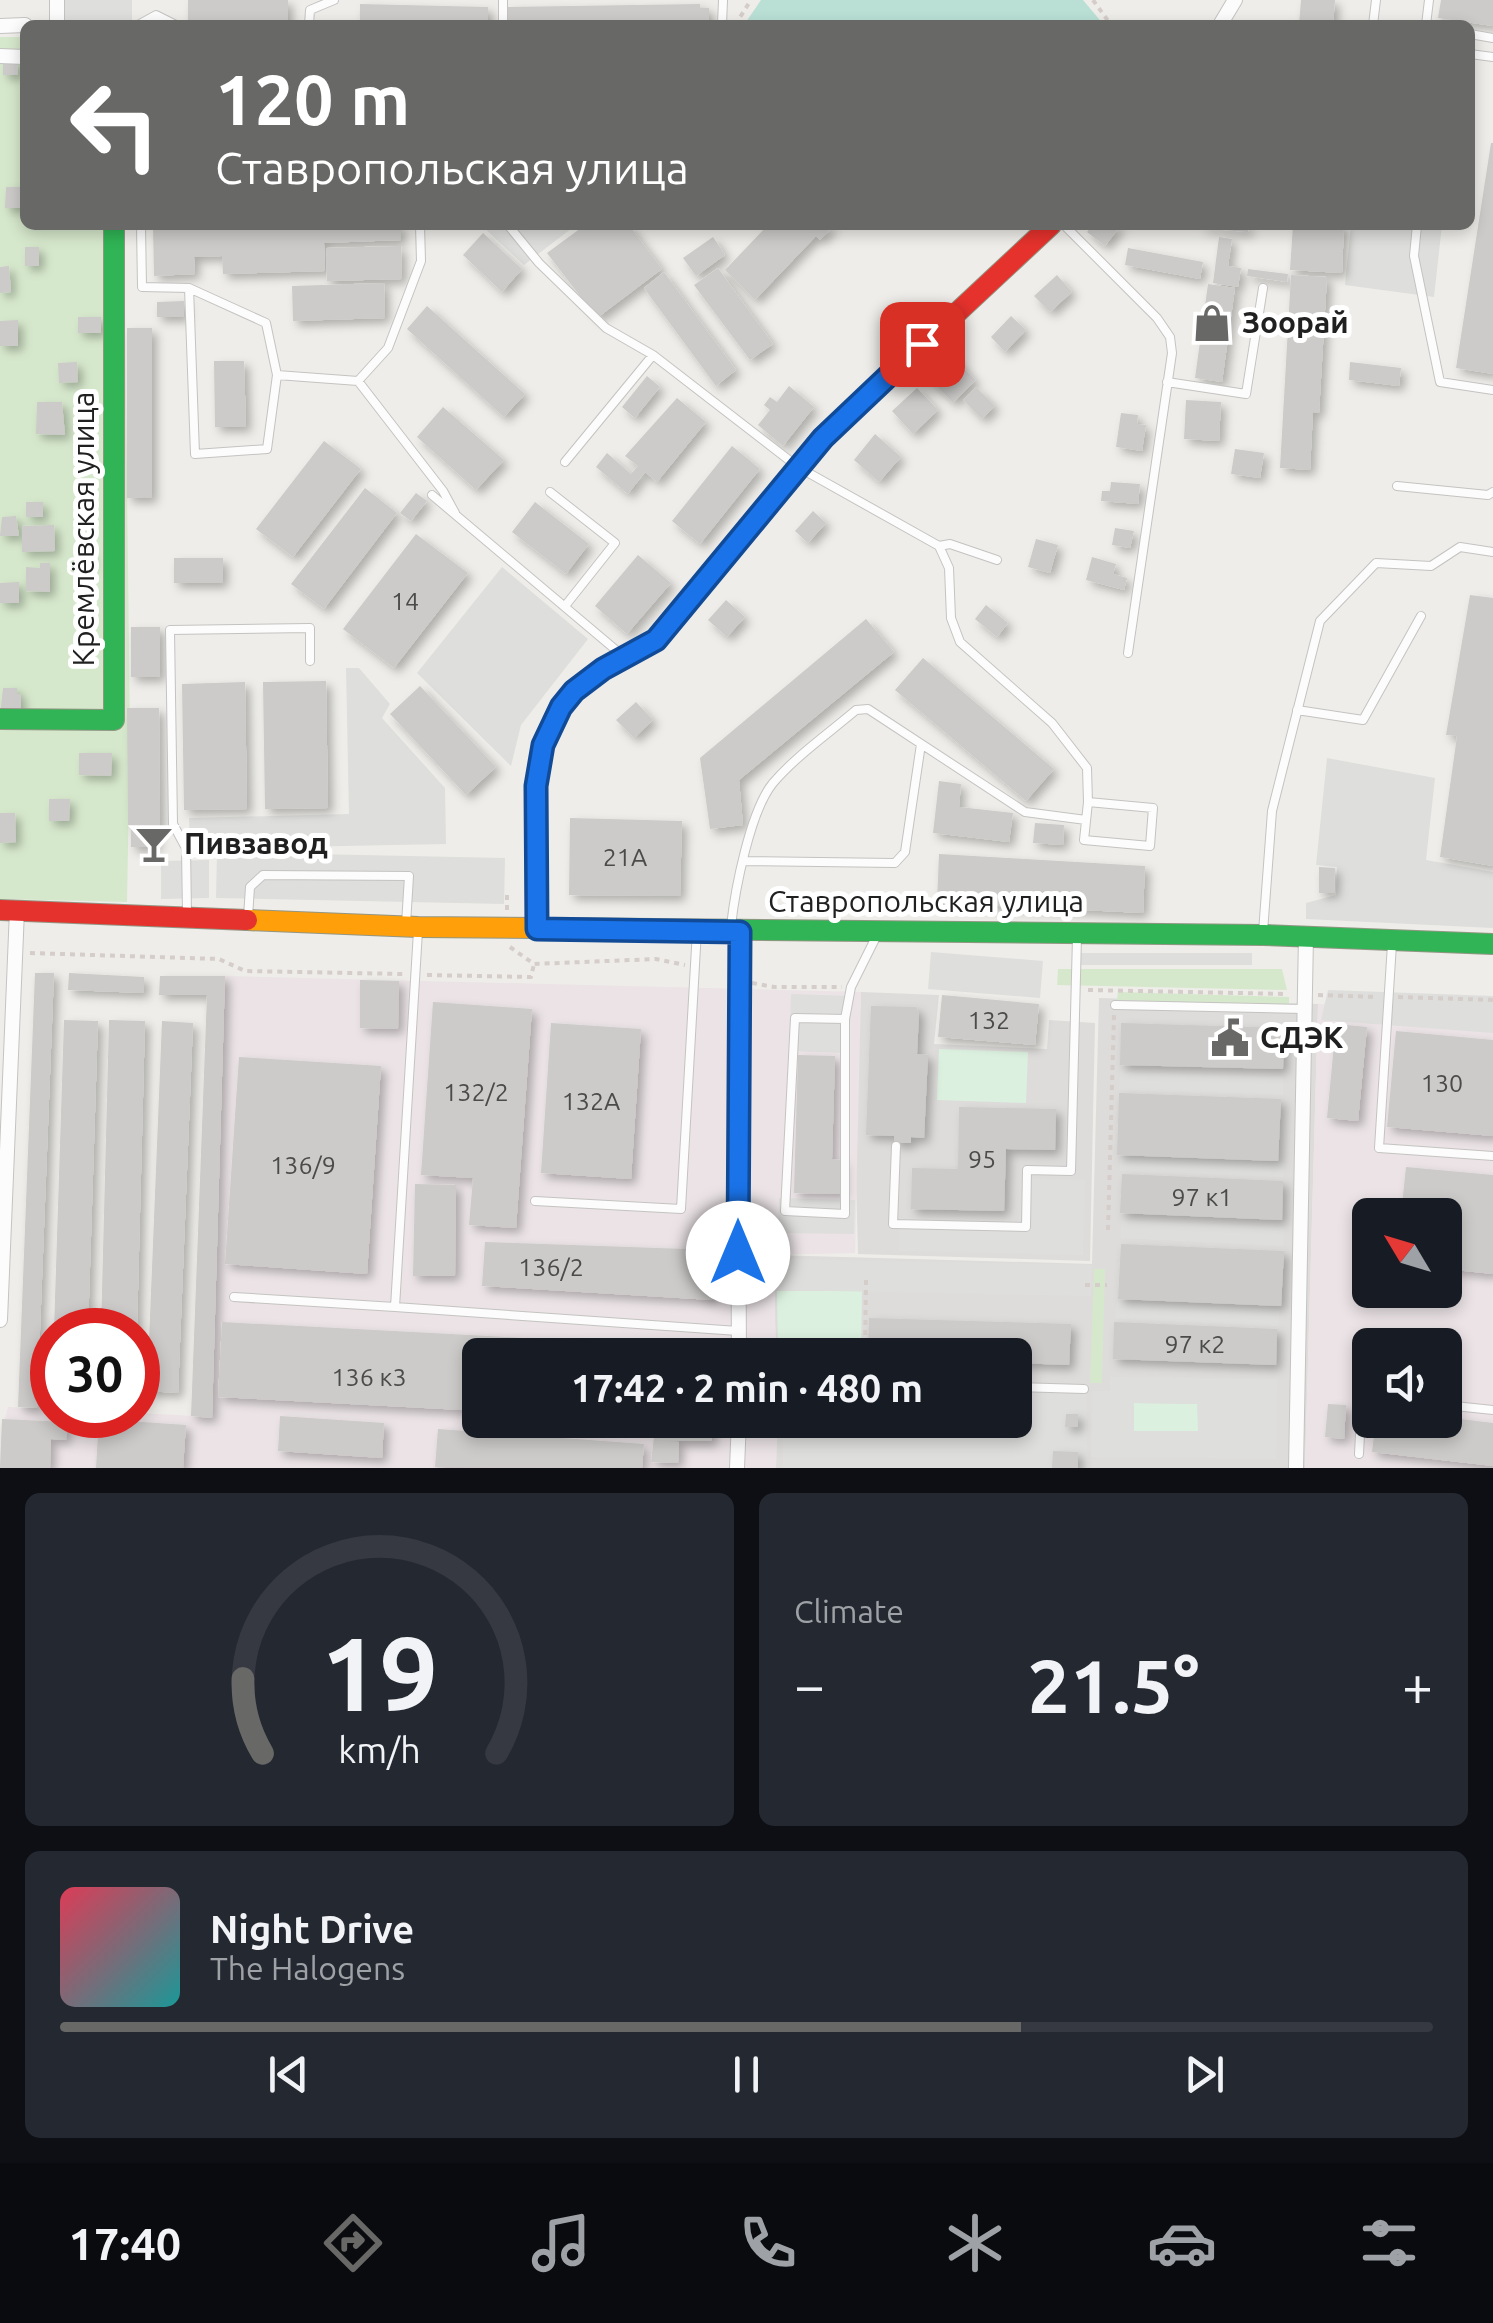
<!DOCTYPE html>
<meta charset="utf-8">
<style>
body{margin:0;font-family:Ubuntu,sans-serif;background:#242831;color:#f1f3f6;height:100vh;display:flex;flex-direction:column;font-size:38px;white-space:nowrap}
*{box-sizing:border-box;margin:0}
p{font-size:32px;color:#9ea1a6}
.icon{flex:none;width:55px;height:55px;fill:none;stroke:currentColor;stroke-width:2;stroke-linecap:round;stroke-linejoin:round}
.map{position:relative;height:1468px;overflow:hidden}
.details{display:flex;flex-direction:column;gap:25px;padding:25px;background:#0d0f14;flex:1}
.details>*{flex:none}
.guide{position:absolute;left:20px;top:20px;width:1455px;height:210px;border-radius:15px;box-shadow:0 5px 15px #0003;background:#686866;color:#fff;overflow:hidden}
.needle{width:65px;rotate:308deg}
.buttons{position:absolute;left:1352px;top:1198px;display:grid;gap:20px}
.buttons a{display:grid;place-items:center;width:110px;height:110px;border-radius:15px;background:#171b24;box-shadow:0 5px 15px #0003;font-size:50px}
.speed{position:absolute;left:30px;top:1308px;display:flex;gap:20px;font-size:50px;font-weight:700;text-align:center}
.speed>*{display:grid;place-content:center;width:130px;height:130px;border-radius:50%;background:#171b24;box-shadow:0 5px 15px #0003;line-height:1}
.speed .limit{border:15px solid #d22;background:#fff;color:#111}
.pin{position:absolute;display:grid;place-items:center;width:85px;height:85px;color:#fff;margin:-42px;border-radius:20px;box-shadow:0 5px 15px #0006}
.me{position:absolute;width:110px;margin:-55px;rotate:0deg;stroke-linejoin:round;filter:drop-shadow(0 0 8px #0008)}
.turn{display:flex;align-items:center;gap:35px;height:210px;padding:0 30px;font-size:45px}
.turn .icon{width:130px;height:130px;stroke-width:2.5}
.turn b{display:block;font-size:70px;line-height:85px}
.big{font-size:75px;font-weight:700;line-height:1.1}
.details .tile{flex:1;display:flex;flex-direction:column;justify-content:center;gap:15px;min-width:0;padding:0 35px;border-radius:15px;background:#242831}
.details .dial{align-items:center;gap:0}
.dial svg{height:260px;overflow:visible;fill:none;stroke:#363941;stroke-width:7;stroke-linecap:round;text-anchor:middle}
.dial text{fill:#f1f3f6;stroke:none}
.song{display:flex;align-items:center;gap:30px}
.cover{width:120px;height:120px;border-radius:15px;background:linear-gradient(135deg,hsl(350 70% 55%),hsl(180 70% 35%))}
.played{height:10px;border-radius:5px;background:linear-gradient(90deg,#686866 70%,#363941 70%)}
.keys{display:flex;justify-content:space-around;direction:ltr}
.heat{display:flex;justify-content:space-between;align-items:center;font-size:55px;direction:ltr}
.details .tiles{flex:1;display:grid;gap:25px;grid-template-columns:1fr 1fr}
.tile:last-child{grid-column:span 2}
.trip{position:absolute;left:462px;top:1338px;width:570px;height:100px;border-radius:15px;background:#171b24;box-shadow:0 5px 15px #0003;font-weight:700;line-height:100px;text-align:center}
.tab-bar{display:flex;height:160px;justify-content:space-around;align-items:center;background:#090b0e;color:#9ea1a6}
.tab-bar .icon{width:70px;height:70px}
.tab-bar .selected{color:#686866}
.tab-bar b{font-size:45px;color:#f1f3f6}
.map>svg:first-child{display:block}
.residential{fill:#dddcda}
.industrial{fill:#ebe3e6;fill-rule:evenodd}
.grass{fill:#d6e8cc}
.park{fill:#dbf0df}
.pitch{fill:#bae0d6}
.parking{fill:#dededc;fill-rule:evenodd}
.building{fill:#cccbc9;filter:url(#shadow)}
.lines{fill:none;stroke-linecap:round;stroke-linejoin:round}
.lane-casing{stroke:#c4c3c1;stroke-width:10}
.street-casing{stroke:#c4c3c1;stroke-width:16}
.fast-casing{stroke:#929683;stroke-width:22}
.slow-casing{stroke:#929683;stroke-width:22}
.jam-casing{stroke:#929683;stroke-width:22}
.path{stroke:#d5cdc9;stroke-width:4;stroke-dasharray:5 5;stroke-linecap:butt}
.lane{stroke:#fcfcfc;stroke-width:8}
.street{stroke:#fcfcfc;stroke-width:14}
.fast{stroke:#30b455;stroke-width:20}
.slow{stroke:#ff9f0a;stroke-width:20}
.jam{stroke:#e5322d;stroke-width:20}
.route-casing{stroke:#114b97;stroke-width:25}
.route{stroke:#1a73e8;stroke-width:18}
.labels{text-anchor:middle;stroke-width:10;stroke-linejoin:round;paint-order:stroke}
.number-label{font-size:25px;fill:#4b4b4a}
.poi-label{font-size:30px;font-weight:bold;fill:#202020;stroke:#fff;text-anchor:start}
.street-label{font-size:30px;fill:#202020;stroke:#fff}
</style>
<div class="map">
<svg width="1493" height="1468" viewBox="0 0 1493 1468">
<defs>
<filter id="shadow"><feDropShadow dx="5" dy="5" stdDeviation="5" flood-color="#0004"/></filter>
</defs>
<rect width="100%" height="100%" fill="#eeede9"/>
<path class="residential" d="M861 992 939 995 934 1044 1047 1049 1049 1020 1095 1023 1090 1261 858 1254 855 1138Z
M1099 998 1318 1004 1305 1468H776L777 1420H1015V1355H776L773 1255 1092 1264Z"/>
<path class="industrial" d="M225 976 861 992 855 1253 774 1255 776 1355H480V1420H777L776 1468H0L1 1435 8 1407 52 1409V1415L138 1413 212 1417Z
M1318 1004 1493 1007V1468H1305ZM1370 1215H1445V1290H1370ZM1370 1345H1445V1420H1370Z"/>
<path class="grass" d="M0 37H25V225H124L130 738 127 902 0 899Z
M1058 969H1282L1287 990 1057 985Z
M1118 992 1289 997V1005L1117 1000Z
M1094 1269H1105L1102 1383H1090Z"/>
<path class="park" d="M939 1049 1028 1052 1026 1103 937 1100Z
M777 1291H862L861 1355H778Z
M1133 1403 1198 1404V1432L1133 1431Z"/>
<path class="pitch" d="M761 0H1083L1104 25H744Z"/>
<path class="parking" d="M62 0H132V25H62Z
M481 225H576L524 265Z
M1351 225H1442L1434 297 1345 285Z
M502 567 588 639 521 725 511 766 417 673Z
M346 668H359L390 704 382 718 445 788 446 844 190 849 189 818 349 814Z
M1327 758 1435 778 1426 860 1493 872V928L1306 919V903L1336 895 1337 867 1316 865Z
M217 852 505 858 504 904 216 898Z
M209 860V898L161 899V861Z
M931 952 1043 961 1040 998 928 989Z
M1080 953H1252V965H1080Z
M1328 990 1493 996V1033L1321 1020Z
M791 994 851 996 849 1053 789 1051Z
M1120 1072 1283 1077V1095L1119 1090Z
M1120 1157 1284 1163 1283 1177 1120 1171Z
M1022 1178 1085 1180 1083 1255 899 1251 900 1218 1020 1221Z
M779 1198 855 1200 854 1234 778 1233Z
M1121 1220 1284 1227 1283 1246 1120 1238Z
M778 1259 1092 1265 1091 1296 778 1290Z
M1116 1302 1279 1309V1326L1115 1319Z
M1110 1377 1277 1379 1276 1459 1091 1457 1092 1391H1110ZM1134 1403 1197 1404 1198 1431H1134Z
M1015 1389 1086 1392 1088 1468H783V1420H1015Z"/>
<path class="building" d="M188 0H288V25H188Z
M1301 0H1335L1333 25H1299Z
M1441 0H1493V26L1438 18Z
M360 4 488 7V25H360Z
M700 4V8H709V25H507L506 7Z
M3 61H17L18 75H3Z
M1491 143H1493V374L1456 368Z
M6 187H22V208H5Z
M153 225H401V240L324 243 325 271 223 274 222 256 194 257 195 274 154 276Z
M585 225H629L662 269 597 318 547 253Z
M768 225H834L820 240 816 236 755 300 725 270Z
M1093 225H1121L1105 246 1087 232Z
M1201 225H1249L1248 232 1201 228Z
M1293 225H1344L1342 273 1290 270Z
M483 233 522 269 502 292 463 255Z
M713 237 725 255 696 276 683 258Z
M1219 237 1232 239 1228 266 1241 268 1238 287 1213 283Z
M401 246 402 279 327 281 326 248Z
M25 247H39V266H25Z
M1128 248 1203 262 1200 279 1125 265Z
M9 266 11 292 0 293V267Z
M718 268 773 344 750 360 694 285Z
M1248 269 1288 274 1287 282 1247 276Z
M664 272 736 370 716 386 644 288Z
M1057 275 1072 292 1050 312 1034 296Z
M1291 275 1327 277 1319 413 1313 412 1310 470 1280 468Z
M384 283 385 318 293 321 292 286Z
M1208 284 1235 288 1222 382 1195 378Z
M184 301V317H157V302Z
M427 306 525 394 504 417 407 329Z
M1011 316 1026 330 1005 352 991 337Z
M78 317H101V333H78Z
M18 320V346H0V321Z
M127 328H152V498H127Z
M948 353 976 380 953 403 926 375Z
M214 361H244L246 427H215Z
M77 362 78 382 59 383 58 363Z
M1350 362 1401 368 1399 386 1349 380Z
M647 376 660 387 635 418 622 407Z
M789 386 814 407 783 446 758 425 770 410 764 405 770 397 777 402Z
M976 387 995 406 982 419 963 400Z
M917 388 938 410 913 434 892 411Z
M677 398 706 422 657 482 645 472 628 494 596 467 607 453 631 474 638 466 625 456Z
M1186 400 1221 402 1219 441 1184 439Z
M37 402H62L65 435 36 434Z
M443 407 504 460 476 490 417 437Z
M1121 413 1138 415 1137 424 1146 425 1142 451 1116 447Z
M875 434 901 457 879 482 854 460Z
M324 441 361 469 293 557 256 529Z
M732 446 760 469 700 544 672 521Z
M1235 449 1264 453 1260 478 1231 474Z
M1111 482 1140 484 1138 504 1101 501 1102 491H1110Z
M365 488 397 513 324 609 291 584Z
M416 493 427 501 411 521 400 513Z
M26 502H43V517H26Z
M535 502 589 544 566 574 512 532Z
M813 511 826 523 808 543 795 531Z
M16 516 19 536H0L2 517Z
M54 525 55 551 22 552V526Z
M1115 528 1134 531 1130 548 1112 545Z
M416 534 468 573 394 668 343 629Z
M1036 539 1058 545 1050 573 1028 567Z
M90 551V566H74V552Z
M638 555 671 583 627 634 595 606Z
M1092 557 1116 564 1113 574 1127 578 1124 590 1086 580Z
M174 558H223V583H174Z
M40 563H50V592L26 591V567L40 568Z
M19 582V603H0V583Z
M1470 595 1493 598V866L1440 857 1457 736 1446 735Z
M726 600 745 617 727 637 708 620Z
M986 605 1008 623 997 637 975 619Z
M866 619 894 652 739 780 743 825 710 829 700 758Z
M131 627H160V677H131Z
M923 658 1054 769 1026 801 895 690Z
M326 681 328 808 265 809 263 682Z
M245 682 247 809 184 810 182 684Z
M420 686 496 767 466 795 390 714Z
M3 688H17V694H21V716H0Z
M636 702 653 720 634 738 616 720Z
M127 708H159L160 826H156V847H131V826H128Z
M79 753H112L111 776 79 775Z
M939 781 961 784 959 807 1013 813 1009 842 933 833Z
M49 799H70L69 821H49Z
M0 813H15L16 842 0 843Z
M570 818 682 821 680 896 569 895Z
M1035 823 1064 825 1063 845 1033 843Z
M939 854 1145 866 1143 913 937 903Z
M1319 867 1335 868 1334 893H1319Z
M35 973H54L37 1408 18 1407Z
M69 973 144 977V993L68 990Z
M160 976H225L212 1418 191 1416 207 995H159Z
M360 980 399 981 398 1029 360 1028Z
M942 995 1039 1004 1035 1045 938 1037Z
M433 1002 532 1009 516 1228 469 1225 473 1178 421 1175Z
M871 1006 916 1007 919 1014 917 1054 928 1055 924 1138 911 1137V1143H894V1136L866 1135Z
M64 1020 98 1021 88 1330H54Z
M109 1020 145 1021 137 1330H101Z
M162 1021 193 1023 178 1393 147 1391Z
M551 1023 641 1029 631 1179 541 1173Z
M1121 1023 1284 1028 1283 1069 1120 1065Z
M1336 1024 1367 1027 1358 1121 1327 1118Z
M1396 1031 1493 1040V1136L1387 1127Z
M798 1055 835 1056 832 1159 842 1160V1194L794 1193Z
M239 1057 381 1066 367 1274 225 1264Z
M1119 1093 1281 1099 1278 1161 1117 1155Z
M959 1107 1056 1109 1055 1150 1006 1149 1004 1211 911 1209 912 1168 958 1169Z
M1406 1167 1493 1175V1274L1445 1269V1215H1401Z
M1122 1174 1283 1181 1282 1220 1120 1213Z
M415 1184 456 1185 455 1276H413Z
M485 1242 714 1250 712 1300 482 1286Z
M1121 1244 1284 1251 1281 1306 1118 1299Z
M869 1318 1071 1324 1069 1365 1015 1363V1355H868Z
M222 1322 582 1341V1355H480V1411L218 1397Z
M1114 1322 1277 1329 1276 1365 1113 1359Z
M1328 1404 1346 1405 1344 1439 1325 1437Z
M1066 1414H1078V1427H1065Z
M280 1416 384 1423 382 1458 278 1451Z
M1445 1417 1493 1423V1466L1372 1452 1376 1420H1445Z
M2 1419 67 1422 66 1440 51 1439 50 1468H0Z
M99 1419 186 1425 183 1468H96Z
M656 1420H712V1441H664L679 1442 678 1463 651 1462Z
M438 1429 644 1444 642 1468 435 1467Z
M1053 1451 1078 1452V1468H1052Z"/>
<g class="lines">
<g class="lane-casing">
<path id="lane" d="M138 25 156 15 176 25
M309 25 310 10 334 0
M503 25V0
M722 25 723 0
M1373 25 1376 0
M1426 25 1429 0
M1470 34 1493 38
M1470 54 1493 57
M141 225 142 287 189 288 266 323 277 375 358 381 443 491 455 513
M508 225 539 263 606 328 653 355 798 467 939 546 949 568 951 618 960 642 1052 723 1087 768 1088 802
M1064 225 1157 318 1170 337 1172 353 1128 653
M1417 225 1414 256 1440 382 1493 390
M189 288 195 454 267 449 277 375
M358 381 388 348 421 261 420 225
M1167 382 1246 394 1263 288
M565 462 653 355
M1397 486 1488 495 1493 492
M550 492 615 543 565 606
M432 495 623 656
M939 546 950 544 997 560
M1297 710 1363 720 1421 616
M1088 802 1153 808 1150 846 1084 840Z
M744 861 895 863 905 852 921 744
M187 914 186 848 173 824 170 630 310 628V661
M248 917 250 887 263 875 409 876 406 924
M731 926C735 890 750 811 773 783 796 756 829 733 856 710L868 709 1025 812 1086 820
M418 931 395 1307 738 1331
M1263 932 1272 811 1320 621 1376 563 1431 566 1460 547 1493 552
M1392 944 1379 1148 1493 1156
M1115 1005 1304 1009
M845 1019 795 1018 785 1211 845 1214V1019L851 987 877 935
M896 1146 893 1224 1026 1227 1027 1170 1071 1171 1077 937
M535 1201 681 1209 697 930
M234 1297 395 1307
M1015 1387 1084 1389
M1445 1405 1493 1410
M1359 1454 1362 1396 1370 1397"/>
</g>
<g class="street-casing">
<path id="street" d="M57 0V25
M1220 25 1235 0
M0 26 25 25
M0 56 25 57
M0 1320 17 910
M739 1355 737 980 740 932
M737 1468 739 1420
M1296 1468 1306 936"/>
</g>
<g class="fast-casing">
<path id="fast" d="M0 719 114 720V225
M537 929 536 786 543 745 561 707 574 691 603 669 656 639 823 438 902 364
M656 929 1263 935 1493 944"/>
</g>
<g class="slow-casing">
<path id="slow" d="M247 920 418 927 656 929"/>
</g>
<g class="jam-casing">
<path id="jam" d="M902 364 1051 225
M0 910 247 920"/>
</g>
<path class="path" d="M1093 0 1111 25
M735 25 751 0
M507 910V895
M510 947 534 964 656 959 685 965
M30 953 219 959 245 971 403 974
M427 975 531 977 534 964
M752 983 774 987H842
M1088 990 1288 994
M1318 995 1378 997
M1398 997 1493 1000
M1108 1230 1114 1015
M1085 1285H1107
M865 1355 866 1280"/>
<use href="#lane" class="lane"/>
<use href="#street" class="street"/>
<use href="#fast" class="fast"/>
<use href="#slow" class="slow"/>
<use href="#jam" class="jam"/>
</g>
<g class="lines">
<g class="route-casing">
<path id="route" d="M738 1253 740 932 537 929 536 786 543 745 561 707 574 691 603 669 656 640 823 438 922 344"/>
</g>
<use href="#route" class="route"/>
</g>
<defs>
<g id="shop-bare" transform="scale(3)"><path d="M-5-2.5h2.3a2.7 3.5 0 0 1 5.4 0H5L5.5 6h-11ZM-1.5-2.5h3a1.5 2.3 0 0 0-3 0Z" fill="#686866" stroke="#fff" stroke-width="2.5" paint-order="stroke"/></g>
<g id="bar-bare" transform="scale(3)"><path d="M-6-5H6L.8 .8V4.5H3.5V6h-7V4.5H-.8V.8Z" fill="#686866" stroke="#fff" stroke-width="2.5" paint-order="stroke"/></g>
<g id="civic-bare" transform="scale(3)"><path d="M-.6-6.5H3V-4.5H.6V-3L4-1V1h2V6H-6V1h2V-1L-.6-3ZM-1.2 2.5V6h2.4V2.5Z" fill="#686866" stroke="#fff" stroke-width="2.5" paint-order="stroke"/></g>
</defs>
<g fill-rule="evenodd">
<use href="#shop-bare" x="1212" y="323"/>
<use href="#bar-bare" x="154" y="844"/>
<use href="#civic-bare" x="1230" y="1038"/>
</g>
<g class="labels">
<g class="number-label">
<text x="405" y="610">14</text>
<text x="625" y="866">21А</text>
<text x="989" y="1029">132</text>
<text x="1442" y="1092">130</text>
<text x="476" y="1101">132/2</text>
<text x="591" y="1110">132А</text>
<text x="982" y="1168">95</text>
<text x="303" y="1174">136/9</text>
<text x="1202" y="1206">97 к1</text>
<text x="551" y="1276">136/2</text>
<text x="1195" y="1353">97 к2</text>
<text x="369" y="1386">136 к3</text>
</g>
<g class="poi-label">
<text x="1242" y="333">Зоорай</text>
<text x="184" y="854">Пивзавод</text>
<text x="1260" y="1048">СДЭК</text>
</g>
<g class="street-label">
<text transform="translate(84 529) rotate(-90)" y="10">Кремлёвская улица</text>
<text x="926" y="912">Ставропольская улица</text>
</g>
</g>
</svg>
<div class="buttons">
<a><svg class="needle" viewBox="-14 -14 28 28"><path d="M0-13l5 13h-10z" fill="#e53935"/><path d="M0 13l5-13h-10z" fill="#9ea1a6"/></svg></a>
<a><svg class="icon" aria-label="sound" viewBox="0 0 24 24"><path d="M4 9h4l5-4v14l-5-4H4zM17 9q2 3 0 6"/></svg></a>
</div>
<div class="speed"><div class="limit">30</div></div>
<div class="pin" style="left:922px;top:344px;background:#d93025"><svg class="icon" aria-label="arrive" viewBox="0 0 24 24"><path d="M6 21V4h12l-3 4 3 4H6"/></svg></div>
<svg class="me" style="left:738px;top:1253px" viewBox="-20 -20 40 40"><circle r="19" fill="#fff"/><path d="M0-13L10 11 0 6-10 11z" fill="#1a73e8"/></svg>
<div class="trip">17:42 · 2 min · 480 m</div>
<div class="guide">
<div class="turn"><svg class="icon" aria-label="left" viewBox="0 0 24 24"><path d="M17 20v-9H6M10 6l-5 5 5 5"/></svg><div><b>120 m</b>Ставропольская улица</div></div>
</div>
</div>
<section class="details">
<div class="tiles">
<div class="tile dial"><svg viewBox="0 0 100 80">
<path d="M14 69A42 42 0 1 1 86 69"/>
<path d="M14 69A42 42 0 0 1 8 46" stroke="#686866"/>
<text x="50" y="56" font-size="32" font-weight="700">19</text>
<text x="50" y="72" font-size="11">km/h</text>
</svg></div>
<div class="tile"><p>Climate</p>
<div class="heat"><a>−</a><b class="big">21.5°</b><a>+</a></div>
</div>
<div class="tile">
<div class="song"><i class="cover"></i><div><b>Night Drive</b><p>The Halogens</p></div></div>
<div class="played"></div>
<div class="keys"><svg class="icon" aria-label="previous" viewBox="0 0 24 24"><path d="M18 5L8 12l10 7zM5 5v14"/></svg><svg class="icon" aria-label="pause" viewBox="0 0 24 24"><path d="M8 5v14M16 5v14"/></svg><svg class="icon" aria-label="next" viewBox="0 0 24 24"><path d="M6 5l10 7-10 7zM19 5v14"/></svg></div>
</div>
</div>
</section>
<nav class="tab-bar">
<b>17:40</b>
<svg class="icon selected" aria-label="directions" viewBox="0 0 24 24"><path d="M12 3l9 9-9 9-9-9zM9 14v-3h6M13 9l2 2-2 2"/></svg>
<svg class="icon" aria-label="music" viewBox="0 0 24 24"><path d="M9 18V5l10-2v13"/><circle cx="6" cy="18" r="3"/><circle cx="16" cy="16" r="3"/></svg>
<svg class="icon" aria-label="phone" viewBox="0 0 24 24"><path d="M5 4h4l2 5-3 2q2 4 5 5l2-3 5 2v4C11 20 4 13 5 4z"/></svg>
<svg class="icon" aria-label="climate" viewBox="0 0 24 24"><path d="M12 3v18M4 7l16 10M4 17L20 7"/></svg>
<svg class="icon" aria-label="car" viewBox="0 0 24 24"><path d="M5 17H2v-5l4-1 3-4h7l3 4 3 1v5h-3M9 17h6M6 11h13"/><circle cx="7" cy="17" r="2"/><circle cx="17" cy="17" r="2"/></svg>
<svg class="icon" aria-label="filters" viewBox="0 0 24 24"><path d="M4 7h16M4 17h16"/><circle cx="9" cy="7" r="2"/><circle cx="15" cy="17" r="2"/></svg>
</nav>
